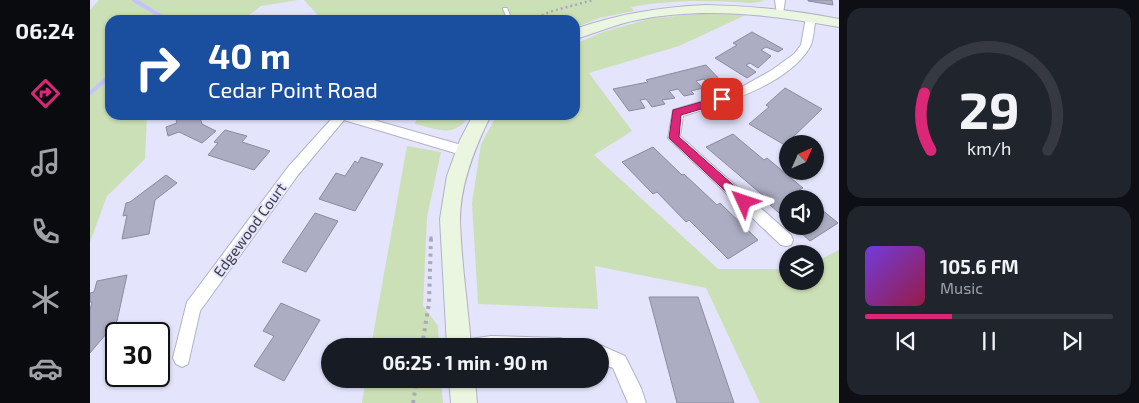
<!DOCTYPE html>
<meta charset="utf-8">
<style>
body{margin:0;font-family:"Exo 2",sans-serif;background:#20242c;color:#f1f3f6;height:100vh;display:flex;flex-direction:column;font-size:19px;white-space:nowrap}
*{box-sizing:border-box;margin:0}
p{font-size:16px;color:#9ea1a6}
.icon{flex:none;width:28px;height:28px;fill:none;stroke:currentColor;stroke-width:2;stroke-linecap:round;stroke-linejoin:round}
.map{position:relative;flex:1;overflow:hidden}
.sheet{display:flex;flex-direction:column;gap:8px;padding:8px;background:#0d0f14;width:300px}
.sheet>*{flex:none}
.banner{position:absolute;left:15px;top:15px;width:475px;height:105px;border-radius:15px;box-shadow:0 1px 4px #0004;background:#1a4fa0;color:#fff;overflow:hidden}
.needle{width:32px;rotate:45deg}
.tools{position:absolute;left:689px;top:135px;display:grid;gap:10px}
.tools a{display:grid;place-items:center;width:45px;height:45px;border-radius:50%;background:#171b24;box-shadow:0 1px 4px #0004;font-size:25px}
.speed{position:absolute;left:15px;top:322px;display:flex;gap:10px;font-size:25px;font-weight:700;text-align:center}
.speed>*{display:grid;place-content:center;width:65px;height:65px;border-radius:50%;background:#171b24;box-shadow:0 1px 4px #0004;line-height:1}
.speed .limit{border:2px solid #111;border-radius:8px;background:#fff;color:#111}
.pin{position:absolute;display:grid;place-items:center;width:42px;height:42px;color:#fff;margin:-21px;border-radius:10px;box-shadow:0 2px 8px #0006}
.me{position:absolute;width:55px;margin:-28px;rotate:312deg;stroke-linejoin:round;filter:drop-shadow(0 0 4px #0008)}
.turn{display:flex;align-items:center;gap:18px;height:105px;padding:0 20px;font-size:22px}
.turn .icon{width:65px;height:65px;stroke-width:2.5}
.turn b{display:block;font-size:35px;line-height:42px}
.sheet .widget{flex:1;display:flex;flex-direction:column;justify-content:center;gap:8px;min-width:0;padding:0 18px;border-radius:15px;background:#20242c}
.sheet .dial{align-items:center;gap:0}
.dial svg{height:130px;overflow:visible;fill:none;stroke:#363941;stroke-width:7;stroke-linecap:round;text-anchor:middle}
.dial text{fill:#f1f3f6;stroke:none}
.song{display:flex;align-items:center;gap:15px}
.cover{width:60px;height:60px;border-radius:8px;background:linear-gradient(135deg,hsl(260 70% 55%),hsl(340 70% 35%))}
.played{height:5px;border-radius:2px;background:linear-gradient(90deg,#db2777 35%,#363941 35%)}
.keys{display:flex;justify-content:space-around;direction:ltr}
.trip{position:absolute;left:231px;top:338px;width:288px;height:50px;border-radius:25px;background:#171b24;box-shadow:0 1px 4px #0004;font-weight:700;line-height:50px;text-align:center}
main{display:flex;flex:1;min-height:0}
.dock{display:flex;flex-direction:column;width:90px;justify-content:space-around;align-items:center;background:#090b0e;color:#9ea1a6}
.dock .icon{width:35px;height:35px}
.dock .selected{color:#db2777}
.dock b{font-size:22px;color:#f1f3f6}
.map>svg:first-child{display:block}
.green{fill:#cbe0b6}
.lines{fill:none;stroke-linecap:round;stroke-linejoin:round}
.stream{stroke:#c3c2fe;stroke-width:4}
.building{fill:#acacc3;stroke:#8b8ba0}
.lane-casing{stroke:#b2b2c9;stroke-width:2}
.street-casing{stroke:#b2b2c9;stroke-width:2}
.secondary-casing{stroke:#b2b2c9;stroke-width:2}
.path-far2{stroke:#a8a8bb;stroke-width:2.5;stroke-dasharray:2 3;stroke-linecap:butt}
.path-far1{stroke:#a8a8bb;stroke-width:3;stroke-dasharray:2.5 4;stroke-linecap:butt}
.path{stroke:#a8a8bb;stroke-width:4;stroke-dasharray:3 4.5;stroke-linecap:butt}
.lane{fill:#fff;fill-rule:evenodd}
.street{fill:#fff;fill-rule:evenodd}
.secondary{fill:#ebf6e0;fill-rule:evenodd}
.route{fill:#db2777;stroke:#8e194d}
.labels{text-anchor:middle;stroke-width:4;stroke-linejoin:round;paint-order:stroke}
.street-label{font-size:15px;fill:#3b3c45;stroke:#e4e4fc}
</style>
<main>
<nav class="dock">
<b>06:24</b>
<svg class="icon selected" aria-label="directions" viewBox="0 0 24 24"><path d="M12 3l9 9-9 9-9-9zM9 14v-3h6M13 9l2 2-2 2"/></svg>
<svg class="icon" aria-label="music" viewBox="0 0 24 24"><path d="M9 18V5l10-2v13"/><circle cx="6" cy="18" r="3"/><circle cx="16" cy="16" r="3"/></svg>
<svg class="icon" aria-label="phone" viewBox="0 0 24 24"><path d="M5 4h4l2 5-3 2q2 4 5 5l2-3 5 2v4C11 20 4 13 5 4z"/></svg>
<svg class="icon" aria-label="climate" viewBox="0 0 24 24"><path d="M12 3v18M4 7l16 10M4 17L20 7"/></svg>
<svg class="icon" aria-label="car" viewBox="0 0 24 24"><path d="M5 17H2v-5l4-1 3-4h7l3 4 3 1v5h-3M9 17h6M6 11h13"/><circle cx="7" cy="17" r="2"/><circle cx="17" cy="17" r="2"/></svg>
</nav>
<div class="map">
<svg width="749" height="403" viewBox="0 0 749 403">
<rect width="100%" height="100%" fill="#e4e4fc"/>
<path class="green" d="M9 0H208L171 6 152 20H20V115H57L55 159 17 196 0 242V10Z
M214 0H674C666 5 653 2 644 2 610 0 574 1 541 7L544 11 509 18 485 28V20H232Z
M604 14H658L589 46 499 73 542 131 504 155 628 269H697L698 281H725V262L749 250V403H670L616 288 505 266 508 309 388 304 382 203 391 144 407 115H485V44L513 32 559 19Z
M328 115H380C364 139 349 129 325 124Z
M317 146 351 152 337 217 333 306 348 326 349 346H281Z
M276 379H351L353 403H272Z"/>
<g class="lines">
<path class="stream" d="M44 0 77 20
M0 93 20 76"/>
</g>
<path class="building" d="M718 0H742L743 5 718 1Z
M662 32 693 49 688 52 676 47 671 50 681 56 668 68 660 63 656 65 666 72 657 78 625 58 647 45 643 43Z
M616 65 634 84 621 87 614 79 606 81 613 88 601 91 604 94 594 96 588 89 579 91 585 98 572 100 575 104 562 107 556 99 550 100 555 108 539 111 523 89 558 82 556 80Z
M695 88 732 109 700 140 705 143 698 144V147L659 124 679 107 676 105Z
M85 115H109L112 124 126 131 112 143 89 132 78 136 76 127 87 123Z
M135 130 157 136 152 142 180 151 164 170 118 155 128 143 124 142Z
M643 134 674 160 677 158 713 188 709 190 719 199H698V221L680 205 683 204 616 147Z
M563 147 592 175 594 174 627 205 630 203 668 240 638 259 599 220 596 222 567 192 563 194 532 162Z
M271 157 293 164 265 211 229 199 246 173 255 176 265 161 268 163Z
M76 175 87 183 65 200 59 234 32 239 37 215 33 216 36 203 40 202Z
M725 204 748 223 720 241 703 226H725Z
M225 213 248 221 216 272 192 262Z
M37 275 27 321 0 353V310L2 302H0V293L4 292 7 281Z
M559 297H608L644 403H587Z
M191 303 230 320 194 381 164 366 184 336 173 331Z"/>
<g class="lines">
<g class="lane-casing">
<path id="lane" d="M413 8H417L422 20H418L413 9Z"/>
</g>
<g class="street-casing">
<path id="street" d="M685 0H695L693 14H687Z
M721 14 726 17C724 26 724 39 720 47 697 86 633 103 593 116L590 136 701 235 703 240 701 245 696 246 691 245 578 138 583 110 643 92 682 70 704 54 711 45 716 17Z
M245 115H266L375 146 379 148 381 151 379 154 375 156 254 120 208 175 110 311 98 364 92 367 86 364 83 358 97 302 198 167Z
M401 336 470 338 476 340 478 346H372L374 340Z
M510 345 535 356 551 388 556 403H538L523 368 510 363V346H508Z"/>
</g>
<g class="secondary-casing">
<path id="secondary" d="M616 5C661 6 704 10 749 19V27C683 15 614 6 547 20 526 24 506 33 485 39V29C528 14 570 7 616 5Z
M383 115H401C385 147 370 184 370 220 371 262 378 305 381 346H357L350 219 357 176 370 140Z
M359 379H385L387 403H361Z"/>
</g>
<path class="path-far2" d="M443 20 459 12 503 0"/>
<path class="path-far1" d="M341 239V235"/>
<path class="path" d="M332 346 339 303 341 237
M323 403 327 379"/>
<use href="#lane" class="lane"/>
<use href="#street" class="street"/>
<use href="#secondary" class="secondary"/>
</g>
<path class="route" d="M632 96 636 99 635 102 591 115 589 137 658 198 660 202 658 205H650L579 138 583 110Z"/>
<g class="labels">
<g class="street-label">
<text transform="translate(160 230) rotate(-54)" y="5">Edgewood Court</text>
</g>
</g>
</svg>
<div class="tools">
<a><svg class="needle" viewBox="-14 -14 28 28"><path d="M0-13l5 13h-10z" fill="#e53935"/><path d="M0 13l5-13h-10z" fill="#9ea1a6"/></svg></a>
<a><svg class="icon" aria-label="sound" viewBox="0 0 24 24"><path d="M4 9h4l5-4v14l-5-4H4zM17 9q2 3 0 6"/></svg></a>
<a><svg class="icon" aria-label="layers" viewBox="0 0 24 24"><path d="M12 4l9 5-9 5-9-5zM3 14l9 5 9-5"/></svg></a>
</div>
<div class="speed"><div class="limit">30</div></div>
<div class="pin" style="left:632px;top:99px;background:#d93025"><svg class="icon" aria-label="arrive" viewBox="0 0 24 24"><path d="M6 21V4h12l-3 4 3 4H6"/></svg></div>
<svg class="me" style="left:654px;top:202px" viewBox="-20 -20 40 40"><path d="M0-17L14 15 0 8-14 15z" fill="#db2777" stroke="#fff" stroke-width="4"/></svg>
<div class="trip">06:25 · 1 min · 90 m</div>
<div class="banner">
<div class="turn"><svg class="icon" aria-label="right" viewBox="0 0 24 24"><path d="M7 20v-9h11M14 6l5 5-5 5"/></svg><div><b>40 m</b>Cedar Point Road</div></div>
</div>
</div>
<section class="sheet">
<div class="widget dial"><svg viewBox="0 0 100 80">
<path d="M14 69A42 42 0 1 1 86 69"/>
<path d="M14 69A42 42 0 0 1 10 34" stroke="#db2777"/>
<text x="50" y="56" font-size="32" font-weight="700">29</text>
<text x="50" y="72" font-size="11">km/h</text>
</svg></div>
<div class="widget">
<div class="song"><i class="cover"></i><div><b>105.6 FM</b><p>Music</p></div></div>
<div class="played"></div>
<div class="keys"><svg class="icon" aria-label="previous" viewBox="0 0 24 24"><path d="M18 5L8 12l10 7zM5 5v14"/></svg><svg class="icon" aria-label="pause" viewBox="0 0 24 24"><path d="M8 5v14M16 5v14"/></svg><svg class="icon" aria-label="next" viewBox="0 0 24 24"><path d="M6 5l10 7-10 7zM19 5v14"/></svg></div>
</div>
</section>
</main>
